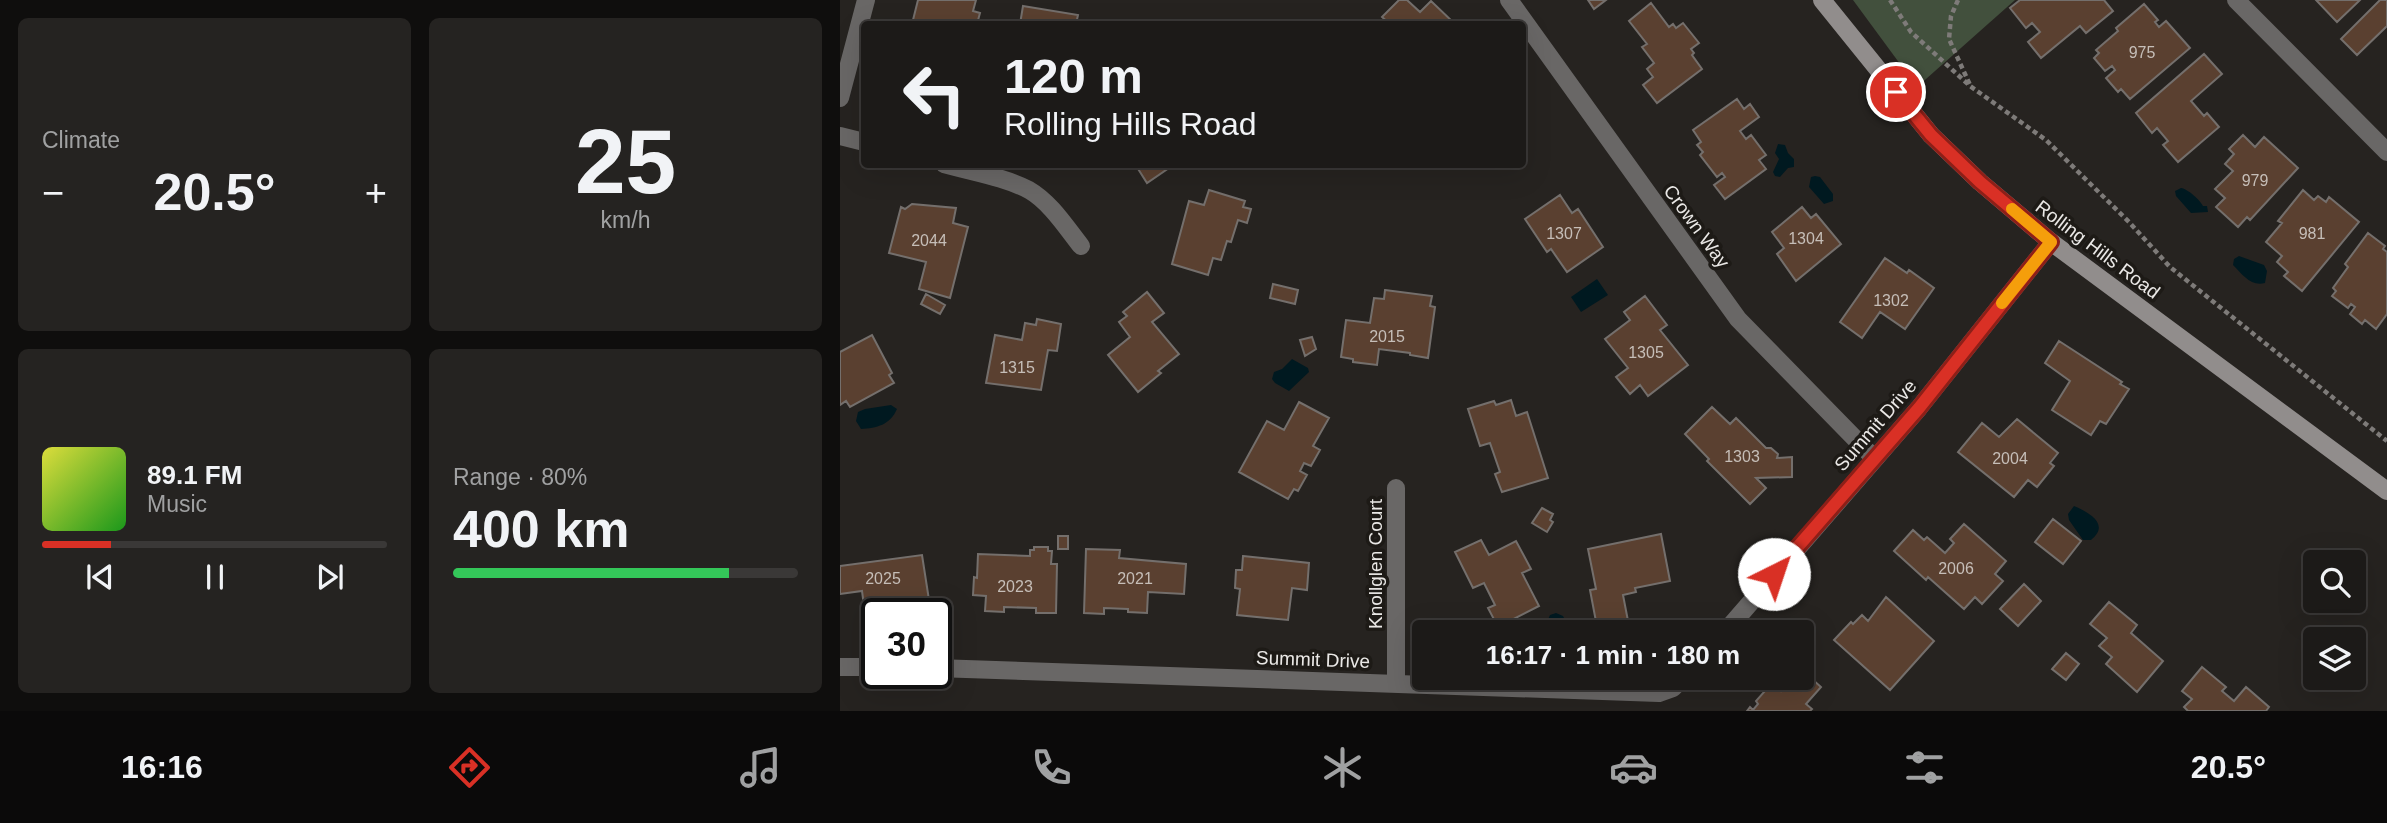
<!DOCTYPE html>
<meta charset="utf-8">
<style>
body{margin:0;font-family:Arial,sans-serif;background:#252321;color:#f1f3f6;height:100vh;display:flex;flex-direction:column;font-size:26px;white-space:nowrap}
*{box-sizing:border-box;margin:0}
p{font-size:23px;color:#a0a1a2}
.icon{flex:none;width:38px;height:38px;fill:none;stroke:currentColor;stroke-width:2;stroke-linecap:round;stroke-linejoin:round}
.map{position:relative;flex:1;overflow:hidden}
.sheet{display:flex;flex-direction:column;gap:18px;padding:18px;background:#0f0e0d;width:840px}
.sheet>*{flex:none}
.guide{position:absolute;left:21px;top:21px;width:665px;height:147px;border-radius:7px;box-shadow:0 7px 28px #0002,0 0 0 2px #3a3837;background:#1c1a18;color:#f1f3f6;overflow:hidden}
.fabs{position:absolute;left:1463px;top:550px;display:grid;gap:14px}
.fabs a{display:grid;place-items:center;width:63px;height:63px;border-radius:7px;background:#1c1a18;box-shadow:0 7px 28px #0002,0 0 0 2px #3a3837;font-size:35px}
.speed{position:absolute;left:21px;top:598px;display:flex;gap:14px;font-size:35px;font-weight:700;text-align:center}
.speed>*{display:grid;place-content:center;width:91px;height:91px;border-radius:50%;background:#1c1a18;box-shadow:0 7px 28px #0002,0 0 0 2px #3a3837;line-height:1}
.speed .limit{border:4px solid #111;border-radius:10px;background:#fff;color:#111}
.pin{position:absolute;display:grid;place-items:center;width:60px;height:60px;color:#fff;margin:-30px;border:4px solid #fff;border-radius:50%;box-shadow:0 2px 7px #0007}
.me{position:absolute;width:77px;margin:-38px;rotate:41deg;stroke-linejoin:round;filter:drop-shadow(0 0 5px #0008)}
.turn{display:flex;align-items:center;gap:24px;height:147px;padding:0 28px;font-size:32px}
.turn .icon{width:91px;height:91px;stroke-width:2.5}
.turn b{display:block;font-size:49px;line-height:60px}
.big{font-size:52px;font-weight:800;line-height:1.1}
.sheet .card{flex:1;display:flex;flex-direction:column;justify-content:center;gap:10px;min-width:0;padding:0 24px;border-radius:10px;background:#252321}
.sheet .dial{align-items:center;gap:0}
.dial b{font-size:91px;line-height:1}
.song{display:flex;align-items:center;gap:21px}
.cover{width:84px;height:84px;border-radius:10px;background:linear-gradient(135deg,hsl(60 70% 55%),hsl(120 70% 35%))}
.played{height:7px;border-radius:4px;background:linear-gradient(90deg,#d93025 20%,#3a3837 20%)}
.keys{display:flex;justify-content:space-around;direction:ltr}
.heat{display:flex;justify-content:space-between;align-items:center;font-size:38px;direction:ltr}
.charge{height:10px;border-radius:5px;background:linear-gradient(90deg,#34c759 80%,#3a3837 0)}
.sheet .tiles{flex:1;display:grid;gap:18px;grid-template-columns:repeat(2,1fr)}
.trip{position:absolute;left:572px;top:620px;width:402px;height:70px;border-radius:7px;background:#1c1a18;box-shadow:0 7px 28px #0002,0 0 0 2px #3a3837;font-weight:800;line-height:70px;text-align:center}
.dock{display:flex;height:112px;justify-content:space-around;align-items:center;background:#0b0a0a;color:#a0a1a2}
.dock .icon{width:49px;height:49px}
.dock .current{color:#d93025}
.dock b{font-size:32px;color:#f1f3f6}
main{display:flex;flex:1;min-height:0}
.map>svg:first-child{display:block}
.green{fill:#42503d}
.water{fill:#001920}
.building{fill:#5a4030;stroke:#746f6c;stroke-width:2}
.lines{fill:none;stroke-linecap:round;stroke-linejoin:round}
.path{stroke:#7e7b79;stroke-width:4.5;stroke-dasharray:5 3.5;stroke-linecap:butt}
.street{stroke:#696766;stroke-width:18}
.secondary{stroke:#918d8c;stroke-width:18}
.route-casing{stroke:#8d1f18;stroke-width:18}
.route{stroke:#d93025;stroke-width:12}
.slow{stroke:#f59e0b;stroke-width:12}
.labels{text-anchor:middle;stroke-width:7;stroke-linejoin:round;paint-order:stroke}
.number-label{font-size:16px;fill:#c6beb8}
.street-label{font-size:19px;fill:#eae8e6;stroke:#1d1a16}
</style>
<main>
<section class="sheet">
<div class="tiles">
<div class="card"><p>Climate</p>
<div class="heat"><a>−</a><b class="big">20.5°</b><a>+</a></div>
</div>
<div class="card dial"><b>25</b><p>km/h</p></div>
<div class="card">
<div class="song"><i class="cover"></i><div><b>89.1 FM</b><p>Music</p></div></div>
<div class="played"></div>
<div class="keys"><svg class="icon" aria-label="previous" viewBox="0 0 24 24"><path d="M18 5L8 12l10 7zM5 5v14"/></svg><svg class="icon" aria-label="pause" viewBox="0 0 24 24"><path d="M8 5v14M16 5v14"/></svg><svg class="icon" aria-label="next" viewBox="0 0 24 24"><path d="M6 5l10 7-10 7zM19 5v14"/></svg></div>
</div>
<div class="card"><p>Range · 80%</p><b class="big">400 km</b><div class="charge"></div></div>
</div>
</section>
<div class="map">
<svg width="1547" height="711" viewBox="0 0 1547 711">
<rect width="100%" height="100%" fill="#262320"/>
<path class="green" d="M1013 0H1175L1077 87Z"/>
<path class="water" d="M938 144 945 145 948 153 954 159V167L948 168 940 177 935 176 933 172 939 159 935 153Z
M975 176 980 177 993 194V201L984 204 969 187 971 177Z
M1341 188C1348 189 1360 200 1363 206H1367L1368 212 1351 213 1336 196 1335 191Z
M1399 256 1424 265 1427 271 1425 283C1411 287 1402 274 1393 265L1394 259Z
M757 279 768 295 741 312 731 297Z
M452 359 468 368 469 372 449 391 435 383 432 379 434 372 442 369Z
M51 405 57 409C50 425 37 428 21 429L16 421 18 412 25 409Z
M1234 506C1248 512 1271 524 1251 540H1243L1229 520 1228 514Z
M716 613 723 616 727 624V632H684L687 627 707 622 710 615Z"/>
<path class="building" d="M78 0H136L133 11 140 13 137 24H72Z
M559 0H567L580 12 591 1 615 24H550L542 17Z
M748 0H766L754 9Z
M1180 0H1264L1273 11 1246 33 1240 26 1201 58 1188 42 1200 32 1192 23 1186 28 1170 8Z
M1476 0H1520L1497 22Z
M1540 0H1547V26L1517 55 1501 39Z
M811 3 829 27 833 24 836 28 843 23 859 43 851 49 854 53 852 55 862 69 817 103 803 85 813 77 807 69 814 63 802 47 807 44 789 21Z
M1304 4 1318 20 1315 22 1319 27 1326 21 1350 48 1290 99 1281 89 1278 92 1266 78 1275 70 1272 66 1265 71 1254 58 1259 53 1256 50 1278 31 1276 28Z
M183 6 238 15 236 24H180Z
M1364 54 1382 74 1351 101 1364 116 1367 113 1379 127 1338 162 1323 145 1328 141 1317 128 1312 133 1296 113Z
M897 99 904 109 910 104 919 117 900 131 906 139 911 135 926 155 919 160 926 169 885 199 874 185 885 177 882 173 877 177 860 155 863 152 857 145 861 142 853 130Z
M1403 135 1415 147 1424 137 1458 168 1410 220 1407 217 1398 227 1376 207 1385 198 1375 189 1393 171 1385 164 1394 154 1389 149Z
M295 164H338L333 168 332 166 307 183Z
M369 190 405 201 403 207 411 209 407 223 398 220 391 242 387 241 381 260 373 258 368 275 332 264 349 201 364 205Z
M1463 190 1474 200 1478 196 1486 202 1489 197 1519 222 1462 291 1444 276 1448 272 1437 262 1442 256 1426 242 1442 223 1438 221Z
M720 195 732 213 738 209 763 247 727 272 711 249 707 252 685 219Z
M72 204 116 208 113 223 128 227 110 298 79 289 86 262 49 253 61 207 65 209Z
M962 207 971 218 976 214 1001 244 956 281 937 254 944 248 932 232Z
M1528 233 1545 246 1543 249 1547 252V314L1536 329 1525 320 1522 324 1510 314 1515 307 1511 304 1508 308 1492 296 1496 291 1493 288 1508 267 1505 264Z
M1045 258 1067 273 1069 270 1094 288 1065 329 1040 312 1022 338 1000 322Z
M433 284 458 290 455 304 430 298Z
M545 290 592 296 590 306 595 307 588 358 570 355V353L539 349 537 365 513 362V359L501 357 506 320 530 323 534 298 544 299Z
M307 292 324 313 312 322 339 354 318 371 321 373 298 392 268 355 290 337 279 322 287 316 283 312Z
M86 294 105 305 100 314 81 304Z
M805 296 827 325 820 330 848 365 808 396 800 385 790 394 776 377 788 368 765 339 790 320 784 312Z
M197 319 221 324 217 351 208 350 201 390 146 383 155 335 182 340 185 323 196 325Z
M32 335 52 373 49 375 54 383 10 407 6 401 0 405V352Z
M472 337 476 349 465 356 460 340Z
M1219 341 1282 382 1280 384 1289 389 1266 424 1260 421 1251 435 1212 410 1230 381 1205 363Z
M671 400 676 416 687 412 708 478 662 492 655 474 660 472 650 443 640 446 628 409 654 401 656 405Z
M459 402 489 418 473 446 480 450 471 466 464 463 460 471 467 475 458 491 454 489 448 499 399 472 427 421 444 430Z
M872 407 890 424 896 418 926 448H931L938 454 937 458 952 457V477L916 478 926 488 910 504 867 461 869 459 845 434Z
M1177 419 1218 453 1210 463 1214 466 1197 487 1188 480 1174 497 1118 452 1142 423 1159 437Z
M702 508 713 514 710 520 713 522 707 532 692 523Z
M1213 519 1241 541 1223 564 1195 542Z
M1124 524 1166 561 1155 574 1163 581 1142 604 1135 597 1124 609 1088 577 1086 580 1054 551 1073 530 1084 540 1087 537 1105 553 1114 543 1110 539Z
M821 534 830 581 795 588 796 592 783 595 789 626 758 632 750 590 756 589 748 549Z
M218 536H228V549H218Z
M641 540 649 555 676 541 691 569 682 573 699 606 658 627 648 608 655 605 644 583 633 588 615 552Z
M194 547H208V551H212L211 564H217L216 613H196V608L164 607V612L145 611 146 596 133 595 134 577 137 578 138 554 190 556V550H194Z
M246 549 280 550 279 558 346 564 344 594 308 592 307 613 288 612V609L264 608V614L244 613Z
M82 555 89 600 51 605V609L25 613 22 591 0 594V566Z
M403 556 469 563 467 590 452 588 448 620 397 615 400 589 395 588 396 570H402Z
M1184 584 1201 601 1178 626 1160 609Z
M1046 597 1094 641 1050 690 994 640 1011 622 1013 624 1022 615 1028 621Z
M1269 602 1297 625 1291 633 1323 661 1297 692 1266 664 1272 657 1259 646 1267 638 1250 624Z
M1226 653 1239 664 1226 680 1212 669Z
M1362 667 1386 687 1382 691 1394 701 1406 687 1429 707 1426 711H1348L1344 707 1352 699 1342 691Z
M962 670 981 687 966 704 972 709 970 711H907L910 707 913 710 918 704 916 701 932 683 941 691 954 677H962Z"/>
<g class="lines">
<path class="path" d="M1050 0 1071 32 1130 86 1206 140 1289 222 1330 267 1547 441
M1118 0 1111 16 1109 39 1130 85"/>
<path class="street" d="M669 0 898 319 1034 458
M1396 0 1547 152
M0 98 26 0
M0 136 24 142
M104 164C132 172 164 177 189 190 210 202 226 227 241 246
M885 632 1079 408 1211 242
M0 667H37
M96 668 819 693 833 688 844 677
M556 683V488"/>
<path class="secondary" d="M982 0 1091 135 1140 182 1211 242 1547 491"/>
</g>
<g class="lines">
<g class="route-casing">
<path id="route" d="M934 574 1079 408 1211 242 1140 182 1091 135 1056 92"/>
</g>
<use href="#route" class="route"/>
<path class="slow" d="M1162 303 1211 242 1172 209"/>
</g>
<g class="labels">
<g class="number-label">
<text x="1302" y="58">975</text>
<text x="1415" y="186">979</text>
<text x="724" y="239">1307</text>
<text x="1472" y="239">981</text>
<text x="966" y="244">1304</text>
<text x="89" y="246">2044</text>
<text x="1051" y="306">1302</text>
<text x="547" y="342">2015</text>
<text x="806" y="358">1305</text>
<text x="177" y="373">1315</text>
<text x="902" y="462">1303</text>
<text x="1170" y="464">2004</text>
<text x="1116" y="574">2006</text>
<text x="43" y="584">2025</text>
<text x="295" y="584">2021</text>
<text x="175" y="592">2023</text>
</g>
<g class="street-label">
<text transform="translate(857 226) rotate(54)" y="7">Crown Way</text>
<text transform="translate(1258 249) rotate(37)" y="7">Rolling Hills Road</text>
<text transform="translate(1035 425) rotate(-49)" y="7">Summit Drive</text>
<text transform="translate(535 564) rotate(-90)" y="7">Knollglen Court</text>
<text transform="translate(473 659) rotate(2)" y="7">Summit Drive</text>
</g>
</g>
</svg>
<div class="fabs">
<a><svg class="icon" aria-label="search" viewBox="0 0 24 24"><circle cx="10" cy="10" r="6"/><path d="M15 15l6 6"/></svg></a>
<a><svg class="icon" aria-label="layers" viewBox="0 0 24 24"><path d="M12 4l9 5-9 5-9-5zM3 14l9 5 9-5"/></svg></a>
</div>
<div class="speed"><div class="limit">30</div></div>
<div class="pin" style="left:1056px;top:92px;background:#d93025"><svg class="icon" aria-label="arrive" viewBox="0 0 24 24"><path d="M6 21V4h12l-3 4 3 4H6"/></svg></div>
<svg class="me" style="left:934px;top:574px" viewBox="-20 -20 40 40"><circle r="19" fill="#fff"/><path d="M0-13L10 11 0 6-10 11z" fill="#d93025"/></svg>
<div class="trip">16:17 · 1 min · 180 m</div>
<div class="guide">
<div class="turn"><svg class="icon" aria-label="left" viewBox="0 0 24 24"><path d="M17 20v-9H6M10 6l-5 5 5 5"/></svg><div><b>120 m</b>Rolling Hills Road</div></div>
</div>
</div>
</main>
<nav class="dock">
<b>16:16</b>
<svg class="icon current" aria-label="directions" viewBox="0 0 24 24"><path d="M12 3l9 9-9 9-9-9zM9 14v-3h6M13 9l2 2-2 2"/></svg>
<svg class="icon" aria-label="music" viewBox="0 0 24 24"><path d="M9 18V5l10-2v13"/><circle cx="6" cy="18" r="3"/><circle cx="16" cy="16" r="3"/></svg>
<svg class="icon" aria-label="phone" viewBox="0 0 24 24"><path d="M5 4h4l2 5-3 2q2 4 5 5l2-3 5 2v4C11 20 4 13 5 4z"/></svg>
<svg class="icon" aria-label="climate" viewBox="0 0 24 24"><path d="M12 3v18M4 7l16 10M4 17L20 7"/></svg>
<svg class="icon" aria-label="car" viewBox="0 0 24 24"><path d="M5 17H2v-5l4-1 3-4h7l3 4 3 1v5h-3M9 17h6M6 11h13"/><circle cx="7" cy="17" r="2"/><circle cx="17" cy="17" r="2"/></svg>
<svg class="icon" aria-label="filters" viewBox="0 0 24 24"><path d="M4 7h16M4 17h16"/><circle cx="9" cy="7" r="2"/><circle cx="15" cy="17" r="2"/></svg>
<b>20.5°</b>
</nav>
